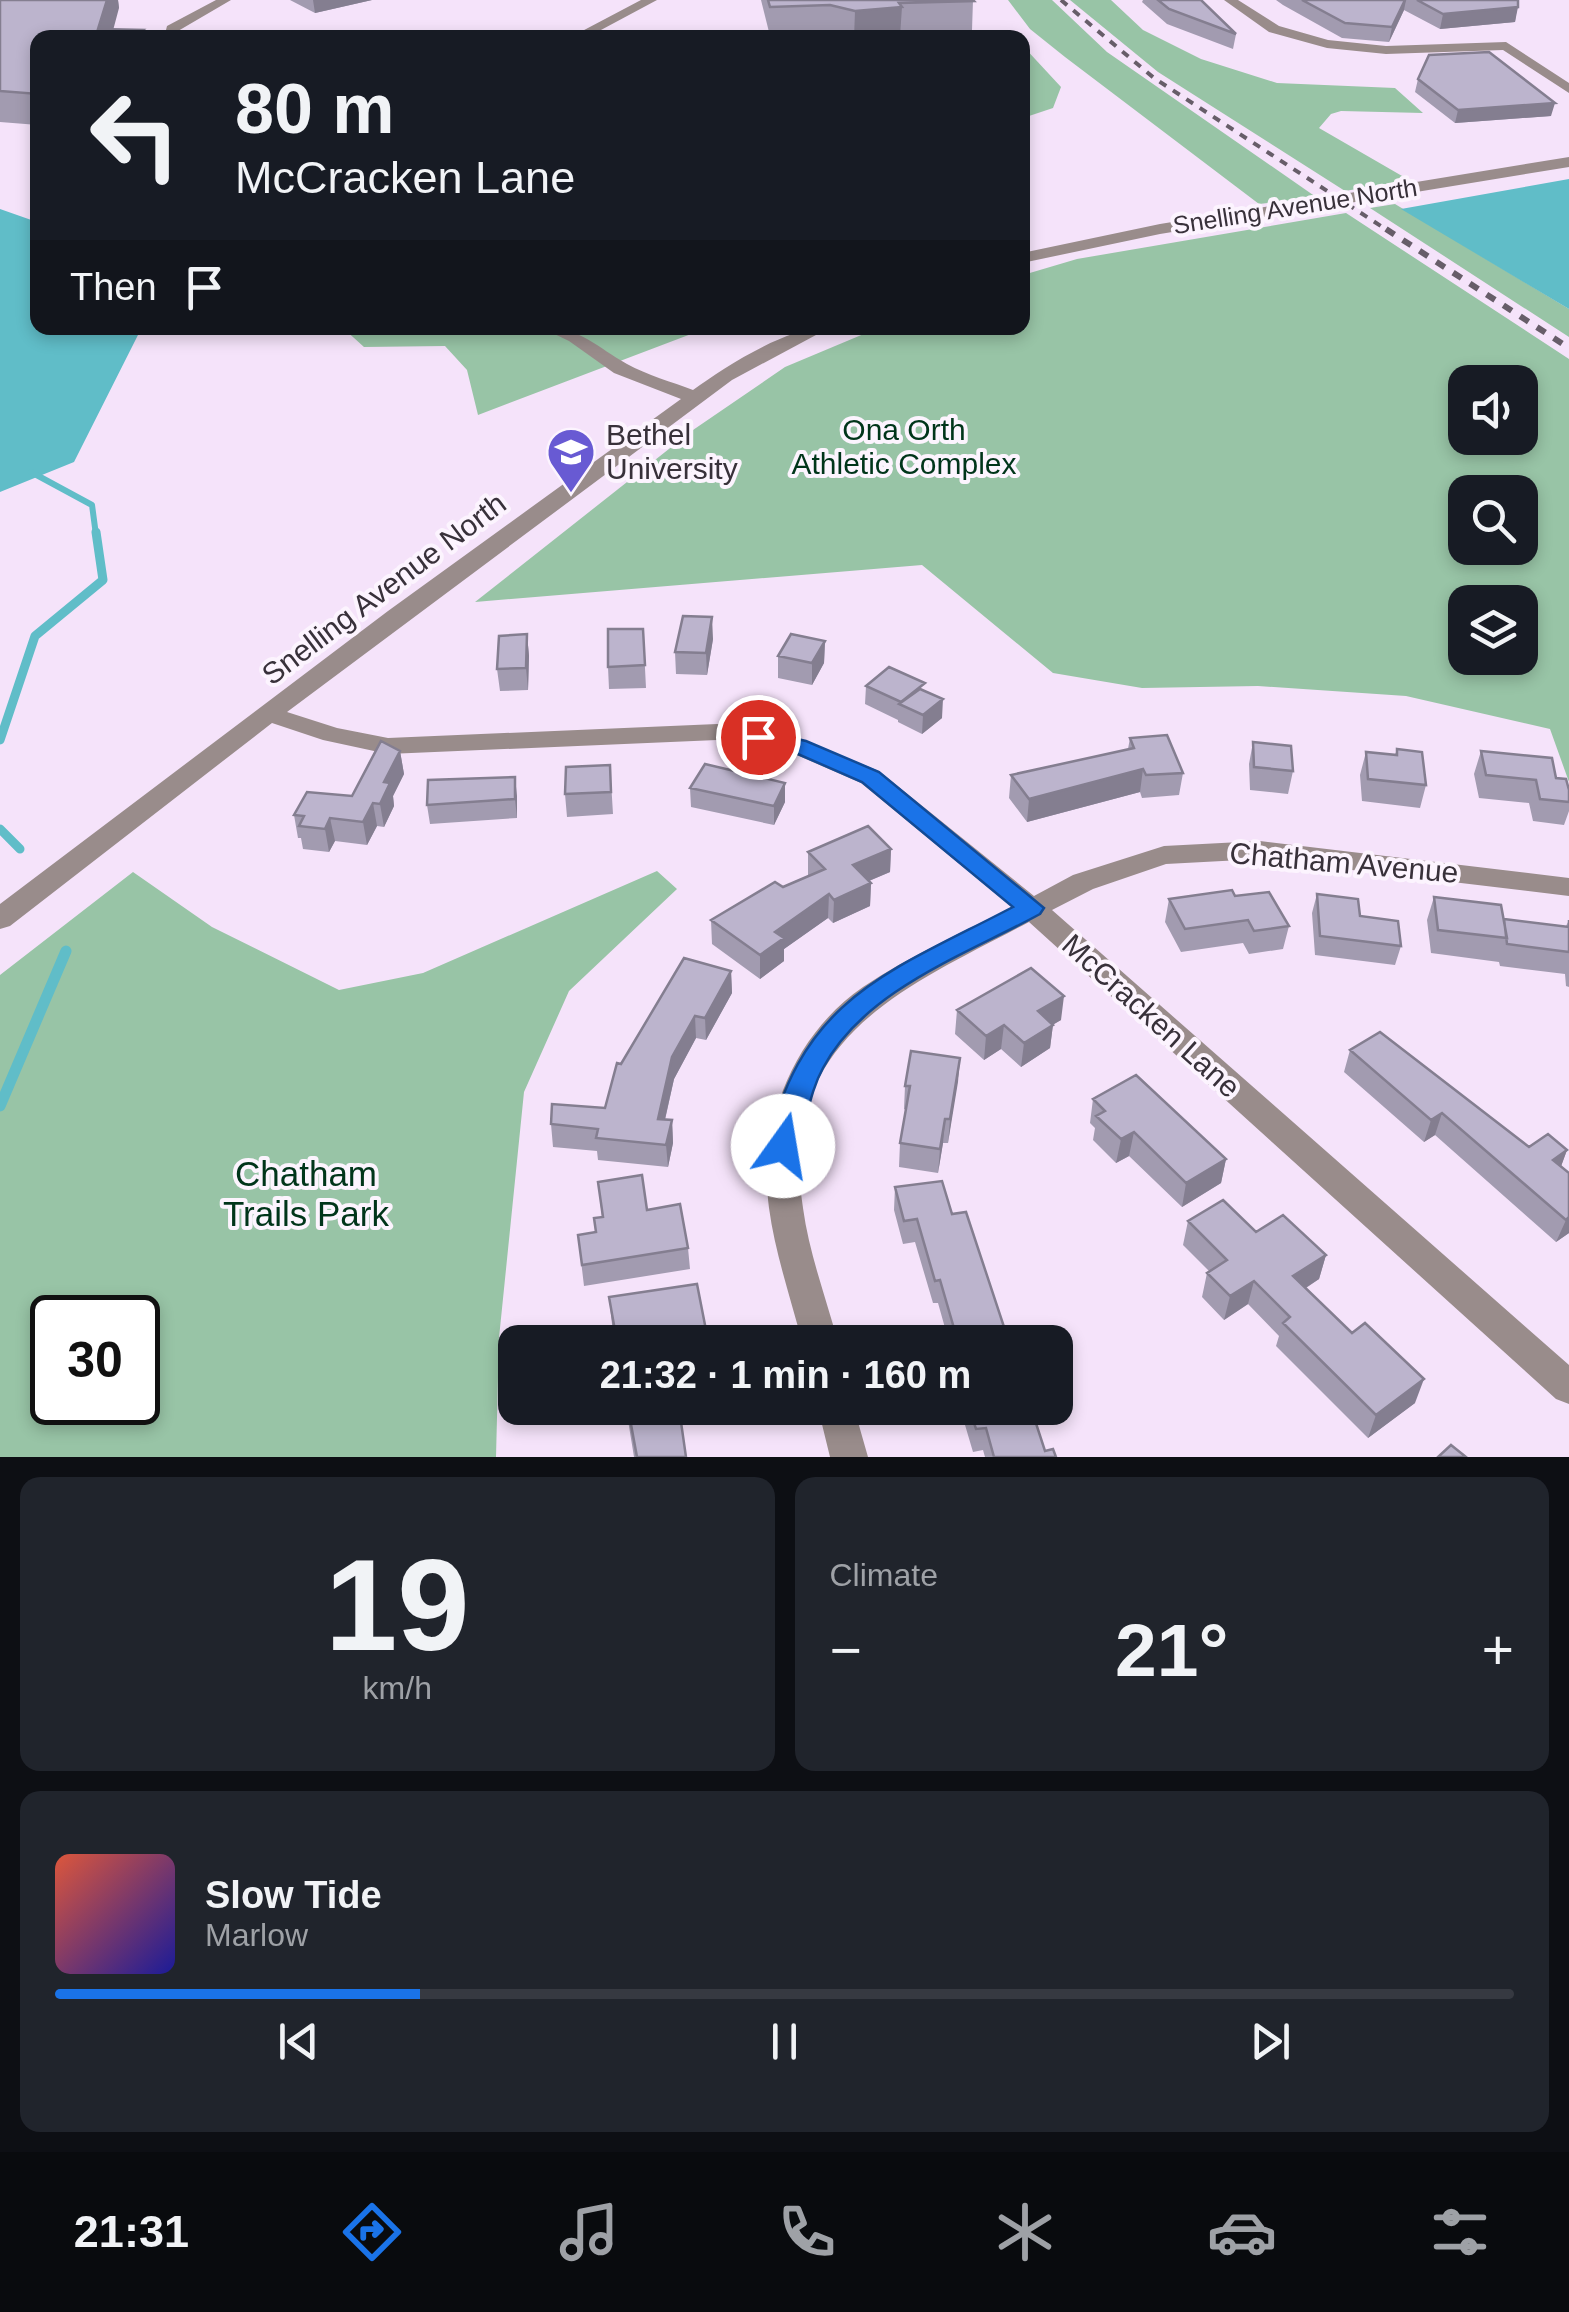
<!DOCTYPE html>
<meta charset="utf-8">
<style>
body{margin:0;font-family:Helvetica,sans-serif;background:#20242c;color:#f1f3f6;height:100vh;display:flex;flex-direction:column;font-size:38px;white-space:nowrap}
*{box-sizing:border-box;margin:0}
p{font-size:32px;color:#9ea1a6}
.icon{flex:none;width:55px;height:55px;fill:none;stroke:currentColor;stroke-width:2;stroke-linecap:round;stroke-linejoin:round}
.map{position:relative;height:1457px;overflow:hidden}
.drawer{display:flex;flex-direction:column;gap:20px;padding:20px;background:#0d0f14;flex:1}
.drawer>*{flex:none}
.banner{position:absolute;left:30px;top:30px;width:1000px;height:305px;border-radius:20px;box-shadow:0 5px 15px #0003;background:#171b24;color:#f1f3f6;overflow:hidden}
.controls{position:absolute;left:1448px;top:365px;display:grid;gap:20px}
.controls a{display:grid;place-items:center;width:90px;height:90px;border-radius:20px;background:#171b24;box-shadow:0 5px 15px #0003;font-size:50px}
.speed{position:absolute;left:30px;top:1295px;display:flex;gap:20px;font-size:50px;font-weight:700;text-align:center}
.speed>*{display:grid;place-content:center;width:130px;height:130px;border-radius:50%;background:#171b24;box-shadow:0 5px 15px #0003;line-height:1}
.speed .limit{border:5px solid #111;border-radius:15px;background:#fff;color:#111}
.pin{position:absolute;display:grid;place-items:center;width:85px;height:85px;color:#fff;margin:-42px;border:5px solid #fff;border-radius:50%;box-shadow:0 2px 10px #0007}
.me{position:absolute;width:110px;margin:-55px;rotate:13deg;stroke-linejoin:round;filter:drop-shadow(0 0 8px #0008)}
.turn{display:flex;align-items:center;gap:35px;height:210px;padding:0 40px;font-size:45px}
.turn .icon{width:130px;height:130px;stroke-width:2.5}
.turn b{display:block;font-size:70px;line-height:85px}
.then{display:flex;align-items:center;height:95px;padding:0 40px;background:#0003;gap:20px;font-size:38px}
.big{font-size:75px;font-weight:700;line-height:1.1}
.drawer .tile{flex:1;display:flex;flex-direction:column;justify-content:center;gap:15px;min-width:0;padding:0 35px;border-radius:20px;background:#20242c}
.drawer .dial{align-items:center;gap:0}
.dial b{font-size:130px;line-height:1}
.song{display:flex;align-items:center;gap:30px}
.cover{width:120px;height:120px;border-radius:15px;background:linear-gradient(135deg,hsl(10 70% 55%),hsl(240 70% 35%))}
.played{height:10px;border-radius:5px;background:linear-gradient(90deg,#1a73e8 25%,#363941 25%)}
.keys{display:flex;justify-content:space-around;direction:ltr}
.heat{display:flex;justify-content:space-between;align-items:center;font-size:55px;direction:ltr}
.drawer .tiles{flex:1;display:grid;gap:20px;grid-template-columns:1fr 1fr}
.tile:last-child{grid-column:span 2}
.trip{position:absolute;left:498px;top:1325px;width:575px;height:100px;border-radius:20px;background:#171b24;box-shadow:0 5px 15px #0003;font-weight:700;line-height:100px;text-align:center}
.menu{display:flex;height:160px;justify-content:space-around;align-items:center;background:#090b0e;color:#9ea1a6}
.menu .icon{width:70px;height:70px}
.menu .on{color:#1a73e8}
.menu b{font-size:45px;color:#f1f3f6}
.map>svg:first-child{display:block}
.green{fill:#98c4a6;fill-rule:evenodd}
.water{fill:#60bdc8}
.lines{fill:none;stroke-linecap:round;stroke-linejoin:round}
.stream-far2{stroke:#60bdc8;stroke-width:6}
.stream-far1{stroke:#60bdc8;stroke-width:9}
.stream{stroke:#60bdc8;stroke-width:11}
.minor{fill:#998c8b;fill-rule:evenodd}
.rail-far1{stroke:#675d69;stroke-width:4;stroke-dasharray:8 8;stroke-linecap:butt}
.rail{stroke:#675d69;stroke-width:6;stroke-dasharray:10 10;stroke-linecap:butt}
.wall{fill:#a29bb0}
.shaded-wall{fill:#847e90}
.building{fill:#bcb4cd;stroke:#847e90;stroke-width:2.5}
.route{fill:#1a73e8;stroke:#114b97;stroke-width:2.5}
.labels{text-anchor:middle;stroke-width:8;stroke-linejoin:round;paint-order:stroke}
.far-street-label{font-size:25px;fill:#38313a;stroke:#fcf4fe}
.park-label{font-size:30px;fill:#00351a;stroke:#fcf4fe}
.poi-label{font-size:30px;fill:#38313a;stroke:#fcf4fe;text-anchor:start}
.street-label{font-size:30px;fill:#38313a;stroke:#fcf4fe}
.near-park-label{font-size:35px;fill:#00351a;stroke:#fcf4fe}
</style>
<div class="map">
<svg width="1569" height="1457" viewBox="0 0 1569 1457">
<rect width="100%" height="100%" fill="#f5e3fa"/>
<path class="green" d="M1008 0H1052L1107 52 1316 197 1259 204 1065 57 1030 29Z
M1070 0H1111L1143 30 1201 59 1277 83 1395 88 1423 113 1341 111 1331 114 1319 128 1409 180 1345 191 1158 72Z
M1023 46 1061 87 1053 108 1023 118Z
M1395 204 1569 309V337L1370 208Z
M1346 213 1569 359V782L1550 729 1406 696 1258 686 1142 688 1053 673 922 565 475 602 693 430 785 367 878 328H1022L1023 275 1077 259ZM1465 382H1520V438H1465ZM1465 492H1520V548H1465ZM1465 602H1520V658H1465Z
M343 328H707L478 415 467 370 445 346 364 347Z
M657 871 677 889 569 991 524 1092 499 1338 496 1457H0V975L133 872 212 927 339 990 423 973ZM52 1318H138V1402H52Z"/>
<path class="water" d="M1569 179V309L1401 209Z
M0 209 37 222 38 328H136L139 333 74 462 0 492Z"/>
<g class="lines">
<path class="stream-far2" d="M31 472 92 505 96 535"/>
<path class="stream-far1" d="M0 740 35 636 103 580 96 532
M0 829 20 849"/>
<path class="stream" d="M0 1106 66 951"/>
<path class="minor" d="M216 0H231L178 31V38H164L167 26Z
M641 0H657L586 38H569Z
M1224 0H1238L1279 26 1328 40 1386 46 1506 42 1569 83V93L1503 50 1386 54 1327 48 1269 32Z
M1569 157V167L1160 234 1022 263V253L1160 224Z
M542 328C579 326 596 347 627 364 647 375 672 382 693 390 726 366 790 325 829 328L732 380 287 712 337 728 388 738 717 724 798 738 879 771 1034 896 1073 875 1164 846 1260 841 1569 878V896L1260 859 1166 864 1093 889 1052 910 1569 1365V1404L1556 1399 1029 922C903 989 777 1037 803 1208 809 1253 826 1298 838 1342H802C791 1299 775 1253 769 1208 758 1125 792 1036 863 987 909 956 962 933 1012 907L861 783 792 753 717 740 388 754 323 740 272 723 10 926 0 929V904L388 611 681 399 614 373 569 341Z
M818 1408H854L868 1457H830Z"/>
<path class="rail-far1" d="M1061 0 1154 78 1390 232"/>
<path class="rail" d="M1386 229 1569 348"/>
</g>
<path class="wall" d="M0 0H118L119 8 38 38V125L0 122Z
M290 0H372L315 13Z
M761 0H973L972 30 901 33 900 36 887 38H841L830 35 770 36Z
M1143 0H1201L1236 34 1233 49 1167 24 1142 2Z
M1276 0H1518L1515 22 1440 29 1404 10 1389 42 1342 38 1283 5Z
M1418 79 1551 116 1455 123 1415 92Z
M643 629 646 688 609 689 608 667Z
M527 634 529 656 528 690 500 691 497 669Z
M713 639 707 675 676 674 675 652Z
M825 641 824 663 812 685 778 678V656Z
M866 686 924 691 942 718 922 734 898 722V720L865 704Z
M1130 738 1183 773 1179 795 1142 798 1140 792 1027 822 1009 798 1011 775 1128 749Z
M1253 742 1293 771 1288 794 1250 790 1249 764Z
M1397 749 1426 785 1420 808 1362 801 1360 775 1366 752 1395 755Z
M400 751 404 774 393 796 394 806 384 827 377 826 367 845 335 841 329 852 303 849 301 838H298L294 815 352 796Z
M1481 751 1556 778 1569 790V811L1564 825 1533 821 1529 803 1479 798 1474 774Z
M610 765 613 814 567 817 565 794Z
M690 788 785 802 774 825 691 807Z
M517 796V818L430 824 427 805Z
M891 849 890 872 869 881 871 883 870 906 833 923 828 918 784 949V961L760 979 712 944 711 920 808 876V852Z
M1317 894 1360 916 1401 946 1395 965 1315 955 1312 913Z
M1235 896 1289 926 1283 949 1249 954 1243 943 1181 952 1165 922 1169 899Z
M1434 897 1504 919 1566 926 1569 920V987L1566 986 1565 974 1500 966 1499 962 1431 953 1427 920Z
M731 971 732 993 706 1040 696 1038 674 1079 665 1120H672L673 1143 668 1167 598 1160 597 1151 553 1147 551 1124 605 1108 621 1064Z
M957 1010 1061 1020 1053 1024 1050 1048 1021 1067 1001 1049 984 1060 955 1034Z
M1350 1050 1529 1147 1567 1150 1561 1166 1569 1173V1233L1556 1242 1435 1135 1424 1142 1344 1072Z
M960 1058 948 1143H943L938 1173 899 1167 900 1143 906 1110 904 1109 905 1086Z
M1093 1099 1226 1159 1221 1183 1182 1207 1129 1156 1116 1163 1093 1140 1095 1128 1090 1123Z
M598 1182 647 1210 688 1248 690 1269 584 1286 578 1235 596 1232 602 1217Z
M895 1187 952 1214 1009 1342H949L938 1303H933L915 1242 903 1244 894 1210Z
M1188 1221 1256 1232 1326 1255 1319 1279 1306 1288 1415 1403 1368 1438 1276 1346 1279 1336 1248 1304 1224 1320 1202 1297 1207 1273 1210 1272 1183 1245Z
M609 1297 706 1330V1342H614Z
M626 1408H679L686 1457H634Z
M960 1408H1031L1045 1451 1056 1457H985L983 1450 973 1452Z"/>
<path class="shaded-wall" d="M107 0H118L119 8 111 38 98 29Z
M313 0H372L315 13Z
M1405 0H1406L1404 10 1389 42 1392 27Z
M902 7 900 36 854 38 855 11Z
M1518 7 1515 22 1440 29 1443 14Z
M1555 103 1551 116 1455 123 1458 110Z
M712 617 713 639 707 675 706 653Z
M527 634 529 656 528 690 526 668Z
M825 641 824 663 812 685V663Z
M943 699 942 718 922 734 923 715Z
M400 751 404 774 393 796 394 806 384 827 380 804 384 782Z
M1143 769 1140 792 1027 822 1029 799Z
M515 777 517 796V818L515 799Z
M785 783V802L774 825V806Z
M373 803 377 826 367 845 363 822Z
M330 818 335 841 329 852 325 829Z
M891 849 890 872 852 888 853 865Z
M871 883 870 906 833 923 834 900Z
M829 894 828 918 784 949V961L760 979V955L775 932Z
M731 971 732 993 706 1040 705 1018Z
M1064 996 1061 1020 1036 1035 1038 1011Z
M695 1016 696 1038 674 1079 660 1141 658 1119 672 1057Z
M1004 1025 1001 1049 984 1060 986 1036Z
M1053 1025 1050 1048 1021 1067 1024 1043Z
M960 1058 958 1082 948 1143 950 1119Z
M1442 1113 1435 1135 1424 1142 1431 1120Z
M945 1119 943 1143 938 1173 940 1149Z
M672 1120 673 1143 668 1167 666 1145Z
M1134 1132 1129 1156 1116 1163 1121 1139Z
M1567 1150 1559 1172 1553 1160Z
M1226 1159 1221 1183 1182 1207 1186 1183Z
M1569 1217V1233L1556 1242 1566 1220Z
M1326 1255 1319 1279 1287 1300 1293 1276Z
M1254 1281 1248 1304 1224 1320 1230 1296Z
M1424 1379 1415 1403 1368 1438 1376 1415Z"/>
<path class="building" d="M0 0H107L98 29 143 30 134 37 141 38H38V94L0 91Z
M768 0H973L974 1 899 3 902 7 855 11 830 5 770 7Z
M1158 0H1201L1236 34 1169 9Z
M1302 0H1405L1392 27 1345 23Z
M1417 0H1518V7L1443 14Z
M1489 52 1555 103 1458 110 1418 79 1429 55Z
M683 616 712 617 706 653 675 652Z
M608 629H643L645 665 608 667Z
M527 634 526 668 497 669 499 636Z
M791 634 825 641 812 663 778 656Z
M889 667 925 683 901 702 866 686Z
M920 689 943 699 923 715 899 704Z
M1167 735 1183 773 1146 775 1143 769 1029 799 1011 775 1134 748 1130 738Z
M381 741 400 751 384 782 390 783 380 804 373 803 363 822 330 818 325 829 299 826 304 816 294 815 307 792 352 796Z
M1253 742 1291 746 1293 771 1254 767Z
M1397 749 1422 752 1426 785 1368 779 1366 752 1397 755Z
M1481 751 1552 758 1556 778 1566 779 1569 790V802L1540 799 1536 780 1486 775Z
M705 764 785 783 774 806 690 788Z
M610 765 611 792 565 794 566 767Z
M515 777V799L427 805 428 780Z
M868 826 891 849 853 865 871 883 834 900 829 894 775 932 784 938 760 955 711 920 775 882 783 887 825 869 808 852Z
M1232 890 1235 896 1269 892 1289 926 1254 931 1248 920 1185 929 1169 899Z
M1317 894 1358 899 1360 916 1398 921 1401 946 1320 936Z
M1434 897 1501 905 1507 938 1438 930Z
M1504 919 1569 927V920V952L1507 944Z
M684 958 731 971 705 1018 695 1016 672 1057 658 1119 672 1120 666 1145 596 1138 598 1129 551 1124 552 1104 605 1108 617 1063 621 1064Z
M1031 968 1064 996 1038 1011 1053 1025 1024 1043 1004 1025 986 1036 957 1010Z
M1380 1032 1529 1147 1548 1134 1567 1150 1553 1160 1569 1173V1217L1566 1220 1442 1113 1431 1120 1350 1050Z
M911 1051 960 1058 950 1119H945L940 1149 900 1143 910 1086H905Z
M1136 1075 1226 1159 1186 1183 1134 1132 1121 1139 1096 1116 1105 1111 1093 1099Z
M642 1175 647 1210 680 1204 688 1248 582 1265 578 1235 596 1232 594 1218 603 1217 598 1182Z
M942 1181 952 1214 966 1212 1009 1342H958L940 1280 935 1281 917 1219 904 1221 895 1187Z
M1223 1200 1256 1232 1283 1215 1326 1255 1293 1276 1352 1333 1365 1323 1424 1379 1376 1415 1283 1323 1290 1317 1254 1281 1230 1296 1207 1273 1227 1260 1188 1221Z
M697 1284 706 1330 670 1336V1342H617L609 1297Z
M628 1408H679L686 1457H637Z
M969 1408H1031L1045 1451 1053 1449 1056 1457H994L986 1428 976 1429Z
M1451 1445 1466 1457H1438Z"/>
<path class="route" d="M758 730 806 741 879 772 1044 908 1040 914C967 954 864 990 823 1068 807 1097 807 1129 793 1155L783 1158 773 1155 768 1146C802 997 889 972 1013 907L862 782 791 751 750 742 747 737Z"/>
<defs>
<g id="university-pin" transform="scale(2.5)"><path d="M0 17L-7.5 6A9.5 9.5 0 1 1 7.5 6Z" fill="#685ad3" stroke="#fcf4fe"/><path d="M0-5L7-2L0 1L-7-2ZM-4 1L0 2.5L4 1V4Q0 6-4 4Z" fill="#fff"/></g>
</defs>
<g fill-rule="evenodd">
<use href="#university-pin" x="571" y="452"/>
</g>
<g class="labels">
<g class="far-street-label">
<text transform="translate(1295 206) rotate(-9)" y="9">Snelling Avenue North</text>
</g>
<g class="park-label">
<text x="904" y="440">Ona Orth<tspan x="904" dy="34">Athletic Complex</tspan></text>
</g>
<g class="poi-label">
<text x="606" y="445">Bethel<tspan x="606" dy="34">University</tspan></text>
</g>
<g class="street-label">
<text transform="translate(384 589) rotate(-37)" y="10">Snelling Avenue North</text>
<text transform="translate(1344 863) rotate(5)" y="10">Chatham Avenue</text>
<text transform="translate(1151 1016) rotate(42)" y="10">McCracken Lane</text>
</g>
<g class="near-park-label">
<text x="306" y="1186">Chatham<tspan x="306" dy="40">Trails Park</tspan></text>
</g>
</g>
</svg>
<div class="controls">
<a><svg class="icon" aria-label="sound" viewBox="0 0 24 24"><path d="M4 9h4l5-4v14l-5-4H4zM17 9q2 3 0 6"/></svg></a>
<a><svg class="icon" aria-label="search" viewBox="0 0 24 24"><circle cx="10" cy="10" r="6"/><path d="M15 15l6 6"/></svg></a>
<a><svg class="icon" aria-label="layers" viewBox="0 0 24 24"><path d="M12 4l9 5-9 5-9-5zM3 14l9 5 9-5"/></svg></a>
</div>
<div class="speed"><div class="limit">30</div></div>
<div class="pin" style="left:758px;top:737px;background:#d93025"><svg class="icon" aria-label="arrive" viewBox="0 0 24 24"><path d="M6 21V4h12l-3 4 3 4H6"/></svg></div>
<svg class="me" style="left:783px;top:1146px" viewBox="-20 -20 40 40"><circle r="19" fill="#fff"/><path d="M0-13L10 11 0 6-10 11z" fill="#1a73e8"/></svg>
<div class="trip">21:32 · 1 min · 160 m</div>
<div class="banner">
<div class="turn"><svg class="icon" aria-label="left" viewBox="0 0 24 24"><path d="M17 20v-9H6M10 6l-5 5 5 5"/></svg><div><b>80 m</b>McCracken Lane</div></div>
<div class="then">Then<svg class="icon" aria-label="arrive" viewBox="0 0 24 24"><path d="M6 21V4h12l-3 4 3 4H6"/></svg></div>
</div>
</div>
<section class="drawer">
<div class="tiles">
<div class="tile dial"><b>19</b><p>km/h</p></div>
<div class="tile"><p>Climate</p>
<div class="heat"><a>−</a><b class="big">21°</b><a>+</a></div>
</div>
<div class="tile">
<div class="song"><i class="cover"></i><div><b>Slow Tide</b><p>Marlow</p></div></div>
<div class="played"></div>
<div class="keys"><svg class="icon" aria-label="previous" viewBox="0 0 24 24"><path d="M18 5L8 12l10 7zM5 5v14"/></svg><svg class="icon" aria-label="pause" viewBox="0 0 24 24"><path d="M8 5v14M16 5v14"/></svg><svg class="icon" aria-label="next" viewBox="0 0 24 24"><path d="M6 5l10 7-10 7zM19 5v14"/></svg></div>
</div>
</div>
</section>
<nav class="menu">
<b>21:31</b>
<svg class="icon on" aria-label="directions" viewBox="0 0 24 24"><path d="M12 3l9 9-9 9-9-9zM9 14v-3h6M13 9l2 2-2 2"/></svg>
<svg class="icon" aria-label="music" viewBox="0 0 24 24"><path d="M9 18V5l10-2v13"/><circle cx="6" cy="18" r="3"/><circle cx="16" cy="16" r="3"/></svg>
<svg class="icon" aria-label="phone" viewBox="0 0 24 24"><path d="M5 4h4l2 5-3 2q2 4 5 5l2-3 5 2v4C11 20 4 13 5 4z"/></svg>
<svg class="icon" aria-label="climate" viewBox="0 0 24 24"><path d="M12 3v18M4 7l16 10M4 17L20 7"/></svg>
<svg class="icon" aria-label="car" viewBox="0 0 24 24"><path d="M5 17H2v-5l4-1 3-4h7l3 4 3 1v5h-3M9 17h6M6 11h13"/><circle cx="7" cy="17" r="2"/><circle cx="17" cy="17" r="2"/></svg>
<svg class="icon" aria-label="filters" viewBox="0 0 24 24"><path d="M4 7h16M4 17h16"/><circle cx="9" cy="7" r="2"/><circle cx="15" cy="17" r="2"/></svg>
</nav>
